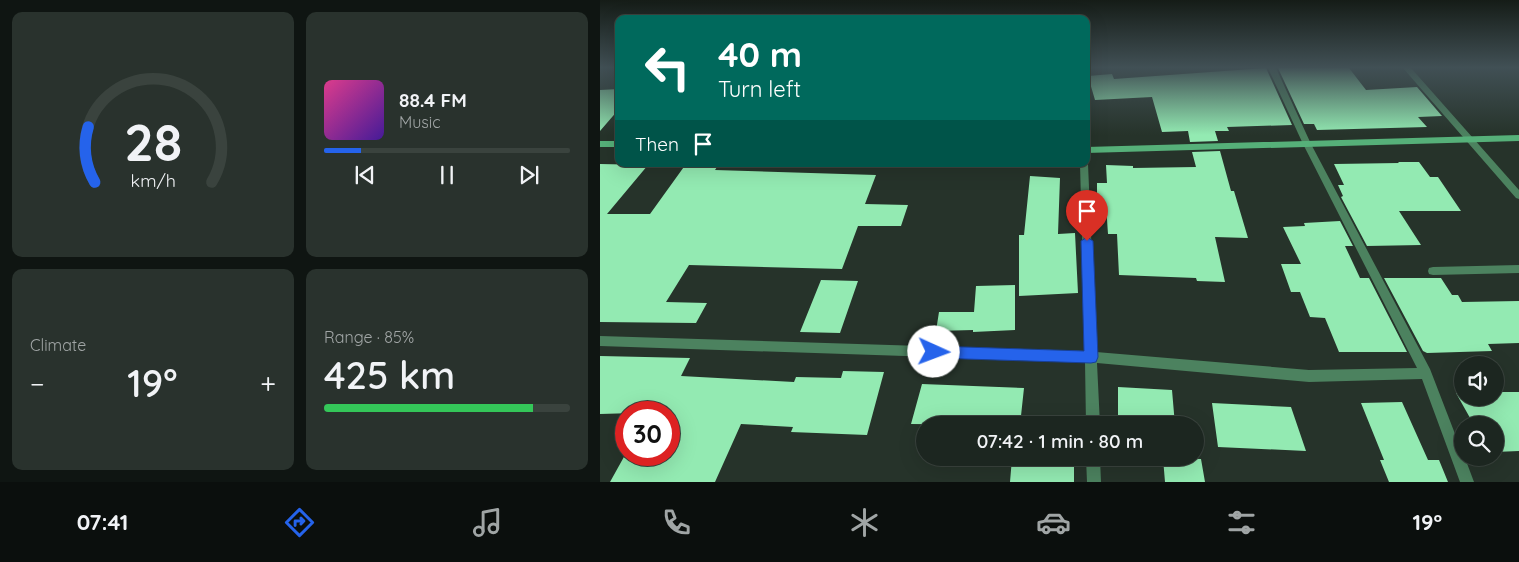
<!DOCTYPE html>
<meta charset="utf-8">
<style>
body{margin:0;font-family:Quicksand,sans-serif;background:#29322d;color:#f1f3f6;height:100vh;display:flex;flex-direction:column;font-size:19px;white-space:nowrap}
*{box-sizing:border-box;margin:0}
p{font-size:16px;color:#a0a5a5}
.icon{flex:none;width:28px;height:28px;fill:none;stroke:currentColor;stroke-width:2;stroke-linecap:round;stroke-linejoin:round}
.map{position:relative;flex:1;overflow:hidden}
.details{display:flex;flex-direction:column;gap:12px;padding:12px;background:#0f1512;width:600px}
.details>*{flex:none}
.guide{position:absolute;left:15px;top:15px;width:475px;height:152px;border-radius:10px;box-shadow:0 5px 20px #0002,0 0 0 1px #3a433e;background:#00695c;color:#fff;overflow:hidden}
.controls{position:absolute;left:854px;top:356px;display:grid;gap:10px}
.controls a{display:grid;place-items:center;width:50px;height:50px;border-radius:50%;background:#1c2620;box-shadow:0 5px 20px #0002,0 0 0 1px #3a433e;font-size:25px}
.speed{position:absolute;left:15px;top:401px;display:flex;gap:10px;font-size:25px;font-weight:700;text-align:center}
.speed>*{display:grid;place-content:center;width:65px;height:65px;border-radius:50%;background:#1c2620;box-shadow:0 5px 20px #0002,0 0 0 1px #3a433e;line-height:1}
.speed .limit{border:8px solid #d22;background:#fff;color:#111}
.pin{position:absolute;display:grid;place-items:center;width:42px;height:42px;color:#fff;margin:-51px -21px;border-radius:50% 50% 50% 0;rotate:-45deg;box-shadow:0 0 5px #0007}
.pin .icon{rotate:45deg}
.me{position:absolute;width:55px;margin:-28px;rotate:92deg;stroke-linejoin:round;filter:drop-shadow(0 0 4px #0008)}
.turn{display:flex;align-items:center;gap:18px;height:105px;padding:0 20px;font-size:22px}
.turn .icon{width:65px;height:65px;stroke-width:2.5}
.turn b{display:block;font-size:35px;line-height:42px}
.then{display:flex;align-items:center;height:48px;padding:0 20px;background:#0003;gap:10px;font-size:19px}
.big{font-size:38px;font-weight:600;line-height:1.1}
.details .widget{flex:1;display:flex;flex-direction:column;justify-content:center;gap:8px;min-width:0;padding:0 18px;border-radius:10px;background:#29322d}
.details .dial{align-items:center;gap:0}
.dial svg{height:130px;overflow:visible;fill:none;stroke:#3a433e;stroke-width:7;stroke-linecap:round;text-anchor:middle}
.dial text{fill:#f1f3f6;stroke:none}
.song{display:flex;align-items:center;gap:15px}
.cover{width:60px;height:60px;border-radius:8px;background:linear-gradient(135deg,hsl(330 70% 55%),hsl(260 70% 35%))}
.played{height:5px;border-radius:2px;background:linear-gradient(90deg,#2563eb 15%,#3a433e 15%)}
.keys{display:flex;justify-content:space-around;direction:ltr}
.heat{display:flex;justify-content:space-between;align-items:center;font-size:28px;direction:ltr}
.charge{height:8px;border-radius:4px;background:linear-gradient(90deg,#34c759 85%,#3a433e 0)}
.details .tiles{flex:1;display:grid;gap:12px;grid-template-columns:repeat(2,1fr)}
.trip{position:absolute;left:316px;top:416px;width:288px;height:50px;border-radius:25px;background:#1c2620;box-shadow:0 5px 20px #0002,0 0 0 1px #3a433e;font-weight:600;line-height:50px;text-align:center}
.tab-bar{display:flex;height:80px;justify-content:space-around;align-items:center;background:#0b0f0d;color:#a0a5a5}
.tab-bar .icon{width:35px;height:35px}
.tab-bar .selected{color:#2563eb}
.tab-bar b{font-size:22px;color:#f1f3f6}
main{display:flex;flex:1;min-height:0}
.map>svg:first-child{display:block}
.building{fill:#93eab2}
.lines{fill:none;stroke-linecap:round;stroke-linejoin:round}
.minor{fill:#4c825f;fill-rule:evenodd}
.secondary{fill:#56b079;fill-rule:evenodd}
.route{fill:#2563eb;stroke:#184099}
</style>
<main>
<section class="details">
<div class="tiles">
<div class="widget dial"><svg viewBox="0 0 100 80">
<path d="M14 69A42 42 0 1 1 86 69"/>
<path d="M14 69A42 42 0 0 1 10 35" stroke="#2563eb"/>
<text x="50" y="56" font-size="32" font-weight="700">28</text>
<text x="50" y="72" font-size="11">km/h</text>
</svg></div>
<div class="widget">
<div class="song"><i class="cover"></i><div><b>88.4 FM</b><p>Music</p></div></div>
<div class="played"></div>
<div class="keys"><svg class="icon" aria-label="previous" viewBox="0 0 24 24"><path d="M18 5L8 12l10 7zM5 5v14"/></svg><svg class="icon" aria-label="pause" viewBox="0 0 24 24"><path d="M8 5v14M16 5v14"/></svg><svg class="icon" aria-label="next" viewBox="0 0 24 24"><path d="M6 5l10 7-10 7zM19 5v14"/></svg></div>
</div>
<div class="widget"><p>Climate</p>
<div class="heat"><a>−</a><b class="big">19°</b><a>+</a></div>
</div>
<div class="widget"><p>Range · 85%</p><b class="big">425 km</b><div class="charge"></div></div>
</div>
</section>
<div class="map">
<svg width="919" height="482" viewBox="0 0 919 482">
<rect width="100%" height="100%" fill="#26332a"/>
<path class="building" d="M666 68 692 125 627 127 629 131H615L618 141 590 142 588 131 562 132 552 97 495 100 488 76 512 74 514 79Z
M678 68H749L766 90 817 87 842 116 818 117 827 127 717 130 714 124H704Z
M19 89V109L0 131V90Z
M620 151 631 191H634L648 238 615 237 625 282 597 281 596 278 519 275 517 234H508L506 205H497V183H507L506 165 533 166V168L596 167 592 152Z
M798 162H819L830 177H838L861 211H799L821 245 767 246 741 197 743 196 738 185H744L734 164 799 163Z
M0 164 48 165 7 214H50L86 164H119L115 170 276 175 265 204 308 205 301 226H258L242 269 89 265 66 302 107 303 96 323 0 322Z
M430 176 460 178 458 234 475 233 478 293 419 296V235H424Z
M740 221 753 246H745L760 278H769L807 352H739L725 318 710 317 700 292H691L681 264H701L683 227 705 226 704 223Z
M784 278H841L852 295H858L862 302 919 301V343L888 344 892 351 827 353 823 351Z
M221 280 258 281 240 333 200 332Z
M415 285V330L373 332V330L336 331 339 312H374L376 286Z
M0 356 90 358 81 376 194 382 196 377 241 378 243 371 284 372 267 435 191 432 193 427 141 424 115 482H10L25 455H69V412L0 414Z
M322 384 424 388 420 425 311 424Z
M518 387 572 390 575 425H518Z
M895 392H919V451L895 452V425H874L856 393H862V398H895Z
M802 402 828 460H839L848 482H789L780 460H784L761 403Z
M612 403 691 407 706 451 618 447Z
M412 458H474V482H410Z
M563 458 601 459 605 482H565Z"/>
<g class="lines">
<path class="minor" d="M486 68H494L486 70Z
M668 68H676L711 144 830 369 862 452V458H865L874 482H860L822 379 709 382 497 363 500 425H486L485 362 0 346V336L485 351 480 164H486V162L488 164 496 352 709 370 817 368 703 144Z
M803 68H811L919 190V199L916 198Z
M919 265V273L833 275 829 274 828 271 829 268 833 267Z
M486 458H500L501 482H487Z"/>
<path class="secondary" d="M919 135V141L486 153V147Z
M0 141H19V147H0Z"/>
</g>
<linearGradient id="sky" x2="0" y2="1"><stop stop-color="#151c17"/><stop offset="0.5" stop-color="#415055"/><stop offset="1" stop-color="#415055" stop-opacity="0"/></linearGradient>
<rect width="919" height="135" fill="url(#sky)"/>
<path class="route" d="M487 237 493 241 498 357 496 362 491 363 334 358 329 357 327 352 329 348 334 346 484 351 481 241Z"/>
</svg>
<div class="controls">
<a><svg class="icon" aria-label="sound" viewBox="0 0 24 24"><path d="M4 9h4l5-4v14l-5-4H4zM17 9q2 3 0 6"/></svg></a>
<a><svg class="icon" aria-label="search" viewBox="0 0 24 24"><circle cx="10" cy="10" r="6"/><path d="M15 15l6 6"/></svg></a>
</div>
<div class="speed"><div class="limit">30</div></div>
<div class="pin" style="left:487px;top:241px;background:#d93025"><svg class="icon" aria-label="arrive" viewBox="0 0 24 24"><path d="M6 21V4h12l-3 4 3 4H6"/></svg></div>
<svg class="me" style="left:334px;top:352px" viewBox="-20 -20 40 40"><circle r="19" fill="#fff"/><path d="M0-13L10 11 0 6-10 11z" fill="#2563eb"/></svg>
<div class="trip">07:42 · 1 min · 80 m</div>
<div class="guide">
<div class="turn"><svg class="icon" aria-label="left" viewBox="0 0 24 24"><path d="M17 20v-9H6M10 6l-5 5 5 5"/></svg><div><b>40 m</b>Turn left</div></div>
<div class="then">Then<svg class="icon" aria-label="arrive" viewBox="0 0 24 24"><path d="M6 21V4h12l-3 4 3 4H6"/></svg></div>
</div>
</div>
</main>
<nav class="tab-bar">
<b>07:41</b>
<svg class="icon selected" aria-label="directions" viewBox="0 0 24 24"><path d="M12 3l9 9-9 9-9-9zM9 14v-3h6M13 9l2 2-2 2"/></svg>
<svg class="icon" aria-label="music" viewBox="0 0 24 24"><path d="M9 18V5l10-2v13"/><circle cx="6" cy="18" r="3"/><circle cx="16" cy="16" r="3"/></svg>
<svg class="icon" aria-label="phone" viewBox="0 0 24 24"><path d="M5 4h4l2 5-3 2q2 4 5 5l2-3 5 2v4C11 20 4 13 5 4z"/></svg>
<svg class="icon" aria-label="climate" viewBox="0 0 24 24"><path d="M12 3v18M4 7l16 10M4 17L20 7"/></svg>
<svg class="icon" aria-label="car" viewBox="0 0 24 24"><path d="M5 17H2v-5l4-1 3-4h7l3 4 3 1v5h-3M9 17h6M6 11h13"/><circle cx="7" cy="17" r="2"/><circle cx="17" cy="17" r="2"/></svg>
<svg class="icon" aria-label="filters" viewBox="0 0 24 24"><path d="M4 7h16M4 17h16"/><circle cx="9" cy="7" r="2"/><circle cx="15" cy="17" r="2"/></svg>
<b>19°</b>
</nav>
